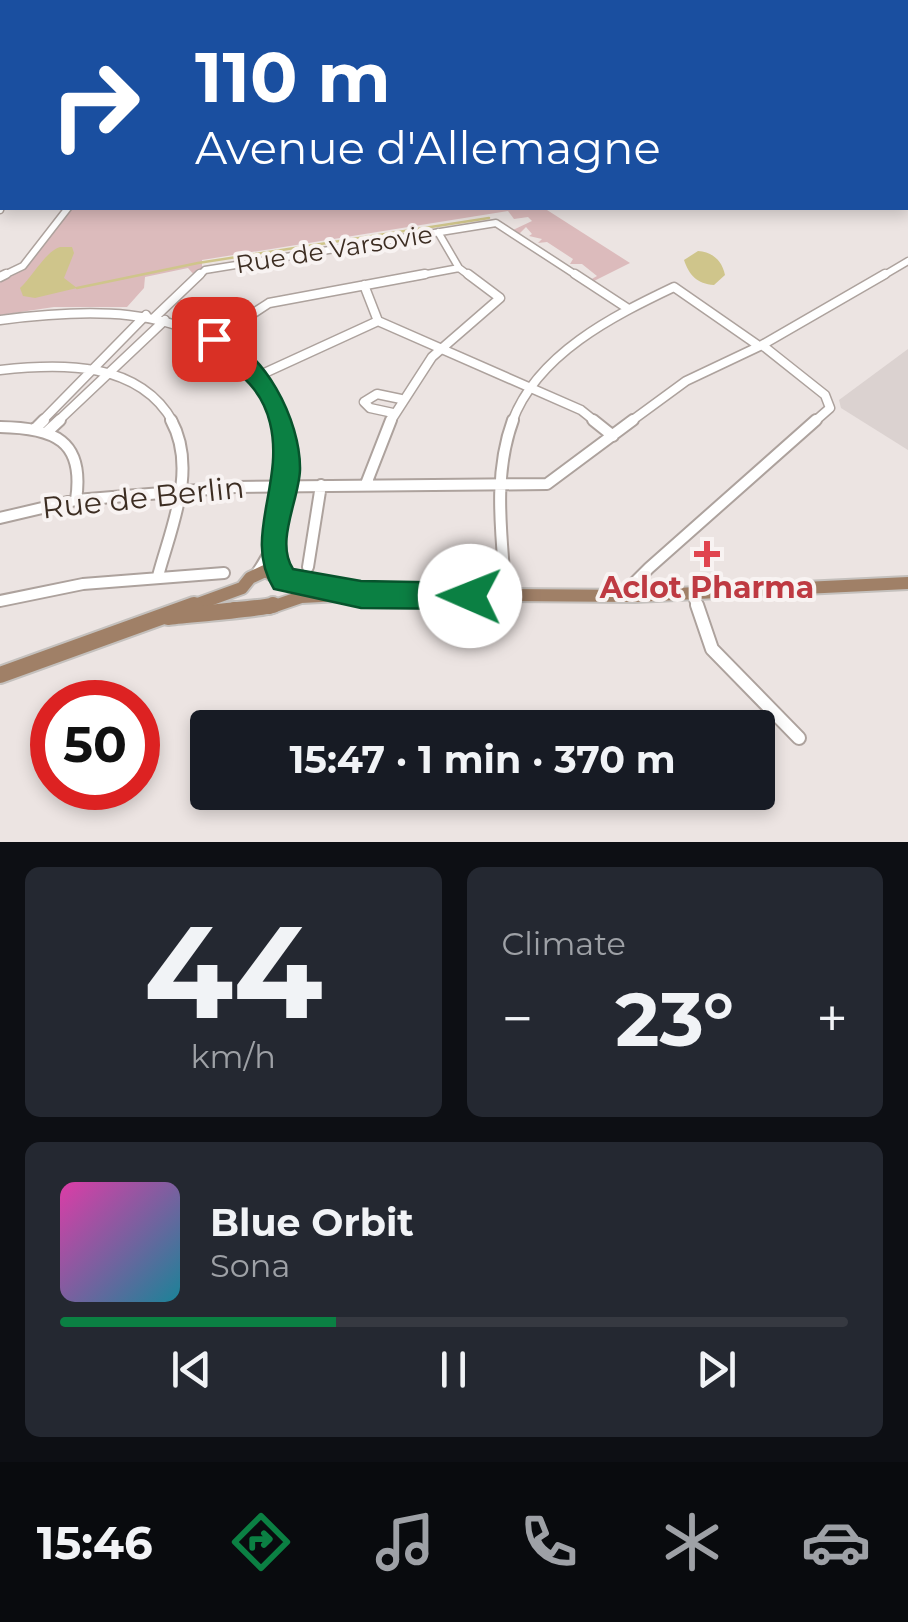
<!DOCTYPE html>
<meta charset="utf-8">
<style>
body{margin:0;font-family:Montserrat,sans-serif;background:#242831;color:#f1f3f6;height:100vh;display:flex;flex-direction:column;font-size:38px;white-space:nowrap}
*{box-sizing:border-box;margin:0}
p{font-size:32px;color:#9ea1a6}
.icon{flex:none;width:55px;height:55px;fill:none;stroke:currentColor;stroke-width:2;stroke-linecap:round;stroke-linejoin:round}
.map{position:relative;height:842px;overflow:hidden}
.panel{display:flex;flex-direction:column;gap:25px;padding:25px;background:#0d0f14;flex:1}
.panel>*{flex:none}
.hud{position:absolute;left:0px;top:0px;width:910px;height:210px;box-shadow:0 5px 15px #0003;background:#1a4fa0;color:#fff;overflow:hidden}
.speed{position:absolute;left:30px;top:680px;display:flex;gap:20px;font-size:50px;font-weight:700;text-align:center}
.speed>*{display:grid;place-content:center;width:130px;height:130px;border-radius:50%;background:#171b24;box-shadow:0 5px 15px #0003;line-height:1}
.speed .limit{border:15px solid #d22;background:#fff;color:#111}
.pin{position:absolute;display:grid;place-items:center;width:85px;height:85px;color:#fff;margin:-42px;border-radius:20px;box-shadow:0 5px 15px #0006}
.me{position:absolute;width:110px;margin:-55px;rotate:271deg;stroke-linejoin:round;filter:drop-shadow(0 0 8px #0008)}
.turn{display:flex;align-items:center;gap:35px;height:210px;padding:0 30px;font-size:45px}
.turn .icon{width:130px;height:130px;stroke-width:2.5}
.turn b{display:block;font-size:70px;line-height:85px}
.big{font-size:75px;font-weight:700;line-height:1.1}
.panel .card{flex:1;display:flex;flex-direction:column;justify-content:center;gap:15px;min-width:0;padding:0 35px;border-radius:15px;background:#242831}
.panel .dial{align-items:center;gap:0}
.dial b{font-size:130px;line-height:1}
.song{display:flex;align-items:center;gap:30px}
.cover{width:120px;height:120px;border-radius:15px;background:linear-gradient(135deg,hsl(320 70% 55%),hsl(190 70% 35%))}
.played{height:10px;border-radius:5px;background:linear-gradient(90deg,#0b8043 35%,#363941 35%)}
.keys{display:flex;justify-content:space-around;direction:ltr}
.heat{display:flex;justify-content:space-between;align-items:center;font-size:55px;direction:ltr}
.panel .tiles{flex:1;display:grid;gap:25px;grid-template-columns:1fr 1fr}
.card:last-child{grid-column:span 2}
.trip{position:absolute;left:190px;top:710px;width:585px;height:100px;border-radius:10px;background:#171b24;box-shadow:0 5px 15px #0003;font-weight:700;line-height:100px;text-align:center}
.dock{display:flex;height:160px;justify-content:space-around;align-items:center;background:#090b0e;color:#9ea1a6}
.dock .icon{width:70px;height:70px}
.dock .current{color:#0b8043}
.dock b{font-size:45px;color:#f1f3f6}
.map>svg:first-child{display:block}
.built{fill:#dbd2d0}
.green{fill:#dcbbbc}
.water{fill:#cfc58b}
.lines{fill:none;stroke-linecap:round;stroke-linejoin:round}
.stream{stroke:#cfc58b;stroke-width:2.5}
.minor-far4-casing{stroke:#ada29d;stroke-width:5}
.minor-far3-casing{stroke:#ada29d;stroke-width:9}
.minor-far2-casing{stroke:#ada29d;stroke-width:11}
.minor-far1-casing{stroke:#ada29d;stroke-width:14}
.minor-casing{stroke:#ada29d;stroke-width:16}
.major-far2-casing{stroke:#c4c0bd;stroke-width:6}
.major-far1-casing{stroke:#c4c0bd;stroke-width:16}
.major-casing{stroke:#c4c0bd;stroke-width:20}
.minor-far4{stroke:#fff;stroke-width:4}
.minor-far3{stroke:#fff;stroke-width:6}
.minor-far2{stroke:#fff;stroke-width:8}
.minor-far1{stroke:#fff;stroke-width:10}
.minor{stroke:#fff;stroke-width:12}
.major-far2{stroke:#a08067;stroke-width:5}
.major-far1{stroke:#a08067;stroke-width:12}
.major{stroke:#a08067;stroke-width:16}
.rail{stroke:#78685d;stroke-width:2.5;stroke-dasharray:9 4;stroke-linecap:butt}
.route{fill:#0b8043;stroke:#07532c;stroke-width:2.5}
.health-dot{fill:#e0444e;stroke:#f8f3f2;stroke-width:4}
.labels{text-anchor:middle;stroke-width:8;stroke-linejoin:round;paint-order:stroke}
.far-street-label{font-size:25px;fill:#3c2d22;stroke:#f8f3f2}
.street-label{font-size:30px;fill:#3c2d22;stroke:#f8f3f2}
.health-label{font-size:30px;font-weight:bold;fill:#be3a42;stroke:#f8f3f2}
</style>
<div class="map">
<svg width="908" height="842" viewBox="0 0 908 842">
<rect width="100%" height="100%" fill="#ece4e2"/>
<path class="built" d="M908 349V450L841 408 839 400Z"/>
<path class="green" d="M72 208H559L547 210 630 263 592 282 590 280 597 276 582 264H570L573 259 547 242 538 243 542 239 529 236 532 234 526 227 519 234 513 230 532 221 528 217 514 219 508 211 202 260V269L195 276 188 268 145 277 144 288 127 307H54L0 315V279L26 266Z"/>
<path class="water" d="M60 247H72L74 253 64 278 77 288 35 298 23 296 20 288C32 277 47 250 60 247Z
M698 251C712 252 722 260 725 275L714 285C697 284 689 275 684 260Z"/>
<g class="lines">
<path class="stream" d="M657 0 666 2
M77 288 198 263 489 218"/>
<g class="minor-far4-casing">
<path id="minor-far4" d="M495 0 503 2
M799 0 807 2
M818 2H845"/>
</g>
<g class="minor-far3-casing">
<path id="minor-far3" d="M0 210 2 201
M438 232 459 268 471 277
M0 277 23 266 68 208
M198 277 205 270 496 223 579 277
M411 277 459 268
M881 277 908 261"/>
</g>
<g class="minor-far2-casing">
<path id="minor-far2" d="M575 274 627 308
M0 277 6 274
M364 285 378 321 581 410 596 422
M155 317 200 274
M0 320C84 309 178 304 245 363 261 377 276 401 280 422
M214 339 269 303 425 274
M762 345 825 395 830 408 814 422
M0 370C61 363 139 361 173 422
M258 376 378 321
M393 413 370 408 364 402 377 394 401 399
M41 422 146 315
M57 422 165 320
M390 422 432 357 500 298 468 274
M512 422C537 354 613 316 674 287L759 346
M630 422 686 381 762 345 885 274"/>
</g>
<g class="minor-far1-casing">
<path id="minor-far1" d="M593 420 613 436
M0 427C54 428 85 440 76 500
M35 429 44 420
M47 432 60 420
M366 484 391 420
M0 518 76 500 235 487 547 484 633 420
M308 567 321 485
M257 573C290 526 289 474 280 420
M158 576C171 527 198 469 171 420
M693 594 698 608
M506 596C502 537 492 477 513 420
M635 596 634 583 649 568 816 420
M0 601 83 584 224 573"/>
</g>
<g class="minor-casing">
<path id="minor" d="M697 605 712 649 799 738"/>
</g>
<g class="major-far2-casing">
<path id="major-far2" d="M374 0 394 2"/>
</g>
<g class="major-far1-casing">
<path id="major-far1" d="M187 608 242 588 250 578 265 571 284 580 347 591
M234 608H245
M269 608 301 597 361 594 635 596 908 583"/>
</g>
<g class="major-casing">
<path id="major" d="M168 617C184 615 268 608 273 605
M0 675 194 605"/>
</g>
<use href="#minor-far4" class="minor-far4"/>
<use href="#minor-far3" class="minor-far3"/>
<use href="#minor-far2" class="minor-far2"/>
<use href="#minor-far1" class="minor-far1"/>
<use href="#minor" class="minor"/>
<use href="#major-far2" class="major-far2"/>
<use href="#major-far1" class="major-far1"/>
<use href="#major" class="major"/>
<path class="rail" d="M793 0 801 2"/>
</g>
<path class="route" d="M214 333C264 347 301 421 300 470 299 500 275 542 293 569L361 581 470 583 480 586 484 596 480 605 470 609 361 608 274 589C242 537 285 484 270 423 260 380 228 369 204 339Z"/>
<path class="health-dot" d="M702 539h10v10h10v10h-10v10h-10v-10h-10v-10h10z"/>
<g class="labels">
<g class="far-street-label">
<text transform="translate(334 249) rotate(-9)" y="9">Rue de Varsovie</text>
</g>
<g class="street-label">
<text transform="translate(143 498) rotate(-6)" y="10">Rue de Berlin</text>
</g>
<g class="health-label">
<text x="707" y="598">Aclot Pharma</text>
</g>
</g>
</svg>
<div class="speed"><div class="limit">50</div></div>
<div class="pin" style="left:214px;top:339px;background:#d93025"><svg class="icon" aria-label="arrive" viewBox="0 0 24 24"><path d="M6 21V4h12l-3 4 3 4H6"/></svg></div>
<svg class="me" style="left:470px;top:596px" viewBox="-20 -20 40 40"><circle r="19" fill="#fff"/><path d="M0-13L10 11 0 6-10 11z" fill="#0b8043"/></svg>
<div class="trip">15:47 · 1 min · 370 m</div>
<div class="hud">
<div class="turn"><svg class="icon" aria-label="right" viewBox="0 0 24 24"><path d="M7 20v-9h11M14 6l5 5-5 5"/></svg><div><b>110 m</b>Avenue d'Allemagne</div></div>
</div>
</div>
<section class="panel">
<div class="tiles">
<div class="card dial"><b>44</b><p>km/h</p></div>
<div class="card"><p>Climate</p>
<div class="heat"><a>−</a><b class="big">23°</b><a>+</a></div>
</div>
<div class="card">
<div class="song"><i class="cover"></i><div><b>Blue Orbit</b><p>Sona</p></div></div>
<div class="played"></div>
<div class="keys"><svg class="icon" aria-label="previous" viewBox="0 0 24 24"><path d="M18 5L8 12l10 7zM5 5v14"/></svg><svg class="icon" aria-label="pause" viewBox="0 0 24 24"><path d="M8 5v14M16 5v14"/></svg><svg class="icon" aria-label="next" viewBox="0 0 24 24"><path d="M6 5l10 7-10 7zM19 5v14"/></svg></div>
</div>
</div>
</section>
<nav class="dock">
<b>15:46</b>
<svg class="icon current" aria-label="directions" viewBox="0 0 24 24"><path d="M12 3l9 9-9 9-9-9zM9 14v-3h6M13 9l2 2-2 2"/></svg>
<svg class="icon" aria-label="music" viewBox="0 0 24 24"><path d="M9 18V5l10-2v13"/><circle cx="6" cy="18" r="3"/><circle cx="16" cy="16" r="3"/></svg>
<svg class="icon" aria-label="phone" viewBox="0 0 24 24"><path d="M5 4h4l2 5-3 2q2 4 5 5l2-3 5 2v4C11 20 4 13 5 4z"/></svg>
<svg class="icon" aria-label="climate" viewBox="0 0 24 24"><path d="M12 3v18M4 7l16 10M4 17L20 7"/></svg>
<svg class="icon" aria-label="car" viewBox="0 0 24 24"><path d="M5 17H2v-5l4-1 3-4h7l3 4 3 1v5h-3M9 17h6M6 11h13"/><circle cx="7" cy="17" r="2"/><circle cx="17" cy="17" r="2"/></svg>
</nav>
